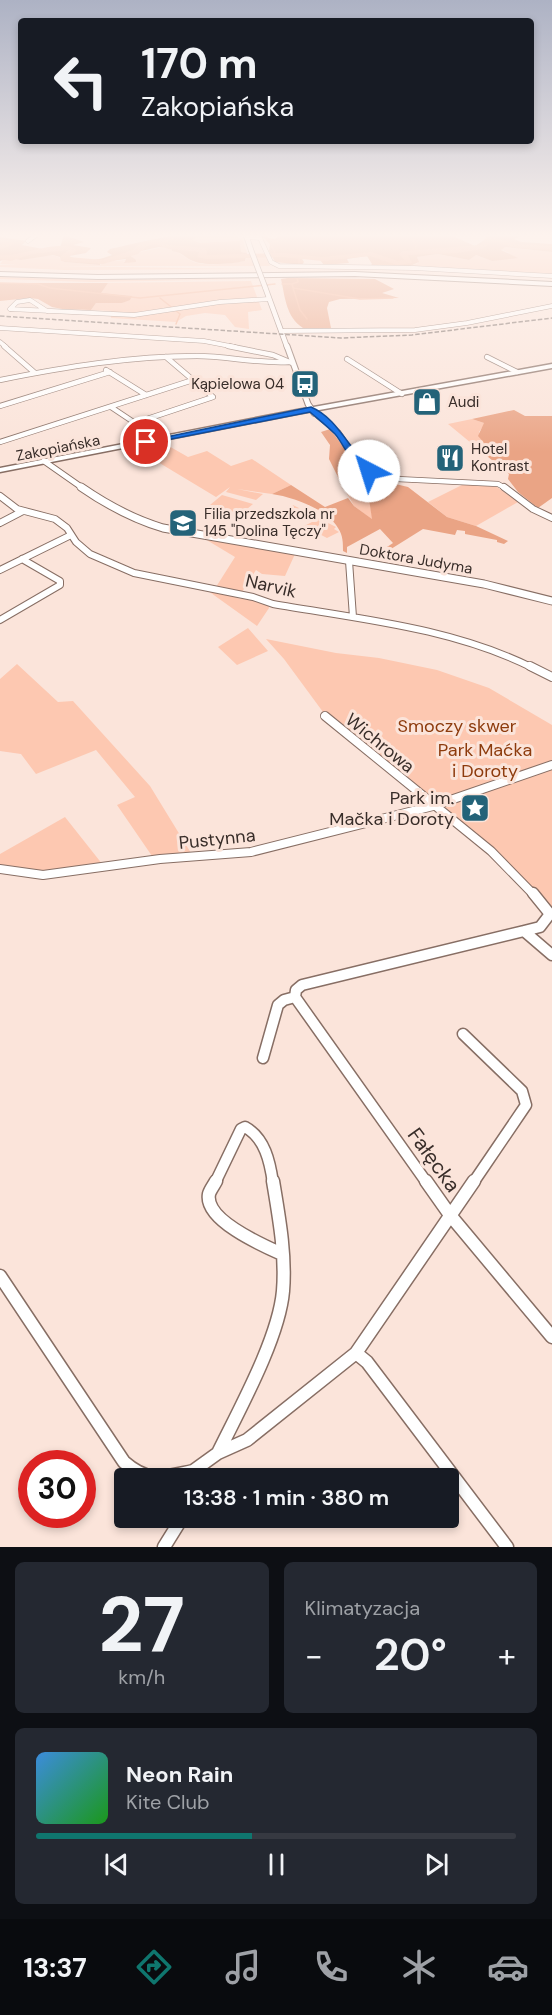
<!DOCTYPE html>
<html lang="pl">
<meta charset="utf-8">
<style>
body{margin:0;font-family:"DM Sans",sans-serif;background:#242831;color:#f1f3f6;height:100vh;display:flex;flex-direction:column;font-size:22px;white-space:nowrap}
*{box-sizing:border-box;margin:0}
p{font-size:20px;color:#9ea1a6}
.icon{flex:none;width:33px;height:33px;fill:none;stroke:currentColor;stroke-width:2;stroke-linecap:round;stroke-linejoin:round}
.map{position:relative;height:1547px;overflow:hidden}
.details{display:flex;flex-direction:column;gap:15px;padding:15px;background:#0d0f14;flex:1}
.details>*{flex:none}
.top-card{position:absolute;left:18px;top:18px;width:516px;height:126px;border-radius:6px;box-shadow:0 3px 9px #0003;background:#171b24;color:#f1f3f6;overflow:hidden}
.speed{position:absolute;left:18px;top:1450px;display:flex;gap:12px;font-size:30px;font-weight:700;text-align:center}
.speed>*{display:grid;place-content:center;width:78px;height:78px;border-radius:50%;background:#171b24;box-shadow:0 3px 9px #0003;line-height:1}
.speed .limit{border:9px solid #d22;background:#fff;color:#111}
.pin{position:absolute;display:grid;place-items:center;width:51px;height:51px;color:#fff;margin:-26px;border:3px solid #fff;border-radius:50%;box-shadow:0 2px 6px #0007}
.me{position:absolute;width:66px;margin:-33px;rotate:320deg;stroke-linejoin:round;filter:drop-shadow(0 0 4px #0008)}
.turn{display:flex;align-items:center;gap:21px;height:126px;padding:0 24px;font-size:27px}
.turn .icon{width:78px;height:78px;stroke-width:2.5}
.turn b{display:block;font-size:42px;line-height:51px}
.big{font-size:45px;font-weight:600;line-height:1.1}
.details .tile{flex:1;display:flex;flex-direction:column;justify-content:center;gap:9px;min-width:0;padding:0 21px;border-radius:9px;background:#242831}
.details .dial{align-items:center;gap:0}
.dial b{font-size:78px;line-height:1}
.song{display:flex;align-items:center;gap:18px}
.cover{width:72px;height:72px;border-radius:9px;background:linear-gradient(135deg,hsl(210 70% 55%),hsl(120 70% 35%))}
.played{height:6px;border-radius:3px;background:linear-gradient(90deg,#0f766e 45%,#363941 45%)}
.keys{display:flex;justify-content:space-around;direction:ltr}
.heat{display:flex;justify-content:space-between;align-items:center;font-size:33px;direction:ltr}
.details .tiles{flex:1;display:grid;gap:15px;grid-template-columns:1fr 1fr}
.tile:last-child{grid-column:span 2}
.trip{position:absolute;left:114px;top:1468px;width:345px;height:60px;border-radius:6px;background:#171b24;box-shadow:0 3px 9px #0003;font-weight:600;line-height:60px;text-align:center}
.dock{display:flex;height:96px;justify-content:space-around;align-items:center;background:#090b0e;color:#9ea1a6}
.dock .icon{width:42px;height:42px}
.dock .active{color:#0f766e}
.dock b{font-size:27px;color:#f1f3f6}
.map>svg:first-child{display:block}
.green{fill:#fdc8b1}
.forest{fill:#eaa485}
.lines{fill:none;stroke-linecap:round;stroke-linejoin:round}
.stream{stroke:#f5ae8f;stroke-width:1.5}
.river{fill:#f5ae8f;fill-rule:evenodd}
.minor-far5-casing{stroke:#876e64;stroke-width:5}
.minor-far4-casing{stroke:#876e64;stroke-width:6}
.minor-far3-casing{stroke:#876e64;stroke-width:8}
.minor-far2-casing{stroke:#876e64;stroke-width:10}
.minor-far1-casing{stroke:#876e64;stroke-width:13}
.minor-casing{stroke:#876e64;stroke-width:15}
.tertiary-far2-casing{stroke:#876e64;stroke-width:6}
.tertiary-far1-casing{stroke:#876e64;stroke-width:7}
.tertiary-casing{stroke:#876e64;stroke-width:9}
.primary-casing{stroke:#876e64;stroke-width:3}
.motorway-casing{stroke:#876e64;stroke-width:2}
.minor-far5{stroke:#fff;stroke-width:4}
.minor-far4{stroke:#fff;stroke-width:4.5}
.minor-far3{stroke:#fff;stroke-width:6}
.minor-far2{stroke:#fff;stroke-width:8}
.minor-far1{stroke:#fff;stroke-width:10}
.minor{stroke:#fff;stroke-width:12}
.tertiary-far2{stroke:#fff;stroke-width:4.5}
.tertiary-far1{stroke:#fff;stroke-width:5}
.tertiary{stroke:#fff;stroke-width:7}
.primary{fill:#fff;fill-rule:evenodd}
.motorway{fill:#fff;fill-rule:evenodd}
.rail{stroke:#786963;stroke-width:1.5;stroke-dasharray:4.5 2;stroke-linecap:butt}
.tertiary-bridge-casing{stroke:#876e64;stroke-width:6;stroke-linecap:butt}
.tertiary-bridge{stroke:#fff;stroke-width:4.5}
.route{fill:#1a73e8;stroke:#114b97;stroke-width:1.5}
.labels{text-anchor:middle;stroke-width:6;stroke-linejoin:round;paint-order:stroke}
.far-poi-label{font-size:15px;fill:#382d29;stroke:#fbe4da;text-anchor:start}
.far-street-label{font-size:15px;fill:#382d29;stroke:#fbe4da}
.street-label{font-size:18px;fill:#382d29;stroke:#fbe4da}
.park-label{font-size:18px;fill:#8d3b0d;stroke:#fbe4da}
.poi-label{font-size:18px;fill:#382d29;stroke:#fbe4da;text-anchor:end}
.near-street-label{font-size:21px;fill:#382d29;stroke:#fbe4da}
</style>
<div class="map">
<svg width="552" height="1547" viewBox="0 0 552 1547">
<rect width="100%" height="100%" fill="#fbe4da"/>
<path class="green" d="M193 235H226L242 238 247 253 241 252 240 241 199 243 192 239 196 237Z
M163 247C178 248 185 260 197 263 208 266 233 263 245 261L247 257 266 256 270 266H52L253 269 64 270 0 267V265H18L0 264 4 259C9 258 13 259 19 259 35 260 54 248 64 262L101 265V262L126 260 123 262H136L126 255Z
M505 247 552 252V275L408 267 418 263 417 257 438 254 469 260 476 255 492 261 509 253 501 249Z
M0 277 93 280 251 279 92 282 0 279Z
M251 281 262 310 248 312 249 329 235 327 225 315 205 313 186 316 176 322 111 318V311L91 310 96 303H122L131 296 100 293 108 283Z
M472 419 484 423V425L479 432 486 445 482 452 448 424Z
M167 445 188 457 207 451 231 466 252 459 291 485 272 494 237 489 263 494 256 500 226 492 230 487 216 497 138 450Z
M340 481 355 482 369 499 373 520 354 506Z
M464 484 497 487 518 502 476 526 447 517 428 502Z
M222 495 253 504 241 514 210 505Z
M293 505 336 527 334 529 339 532 327 538 304 526 316 520 291 507Z
M205 539 295 554 285 576 262 574 256 570 242 592 216 587 235 557Z
M204 588 235 595 237 598 268 603 269 608 257 626Z
M248 628 268 651 237 665 218 647Z
M266 639 336 653 379 658 437 670 489 688 552 725V911L509 865 323 712 284 659Z
M17 664 58 702 73 701 150 786 191 853 152 856 117 805 135 797 96 750 36 774 21 754 0 751V679Z
M65 817 103 865 40 871 0 866V854Z"/>
<path class="forest" d="M64 235 84 242 73 245 91 248 86 253 69 256C81 263 100 260 112 255L107 252 110 249C137 243 166 235 193 235L196 237 193 240 199 243 240 241 241 252 247 253 245 261C232 264 204 266 193 261 185 258 182 252 172 251V248L159 247 128 254 136 260V262L124 263 126 259 101 262 100 265 64 262 60 257 53 255 21 260 10 258 0 261V237L26 241 22 245 48 250 60 248Z
M284 235H450L475 246 492 235H522L514 239 521 242 552 244V252L505 247 501 250 518 258 492 261 476 255 469 260 438 254 417 257 419 262 408 267 370 266 372 264 367 256 347 259 349 263 324 265 320 260 301 257 304 262 302 265 275 262 269 251 270 244 262 236 274 239Z
M288 278 375 279 394 289 382 293 399 298 340 299 329 302 327 308 331 328H303C286 317 285 297 281 279Z
M0 283H108L101 293 132 296 130 300 122 303H96L91 310 62 309 52 307 38 299 29 298 0 301Z
M514 410 525 416H552V498L538 508 518 492 508 479 509 474 482 452 486 445 478 436 484 423 472 419Z
M330 429 361 470 387 482 408 487 447 517 476 526 508 541 504 544 497 542V540L465 534V531L457 530 455 535 423 529 391 549 387 547 393 543 380 529 347 547V553L343 551C343 543 343 535 338 528 327 509 293 497 272 494L291 485 325 507 348 498 354 506 372 519 369 499 355 482 340 481 329 459 330 445 321 432Z"/>
<g class="lines">
<path class="stream" d="M188 235 186 239 199 244 237 242
M411 235 416 247 415 251
M497 238 506 235
M162 243 180 235
M276 255 270 243 296 235
M299 256V266
M0 283 38 284 50 288 140 298 275 284
M282 284H292L293 288 360 299 393 298
M292 284 298 282 297 278
M293 288 300 310 307 319
M160 298 180 314 176 324"/>
<path class="river" d="M487 236 517 244 552 246V250L516 248 492 241 483 249 457 253 408 255 412 263 397 265 370 256 322 261 282 257 206 259 197 257 199 252 168 249 156 244 147 246 138 254 103 264 61 261 60 257 68 250 32 254 11 261 0 259V255C21 258 59 237 77 250L69 257 103 260 132 250 142 242 157 240 169 245 206 248 207 255 282 253 322 257 371 252 398 261 404 260 399 254 403 251 481 245Z
M0 239 13 242 14 244 0 250V245L3 244 0 243Z"/>
<g class="minor-far5-casing">
<path id="minor-far5" d="M246 237 260 238 271 262 279 266 414 268 552 276
M28 241 36 235
M10 309 134 315 220 302 269 299
M10 309 17 302 30 300 47 311
M0 328 204 341 235 347
M281 331 415 330 467 323 552 306
M0 342 6 347"/>
</g>
<g class="minor-far4-casing">
<path id="minor-far4" d="M4 346 35 373
M228 346 273 355 292 363
M487 357 517 372
M347 359 402 394
M106 370 146 395
M0 380C65 367 131 356 197 356 228 356 258 364 289 362
M0 406 110 372
M111 407 135 423 213 397 166 357
M314 413 338 432 360 464 374 474 397 479 498 484 507 489
M0 442 193 380"/>
</g>
<g class="minor-far3-casing">
<path id="minor-far3" d="M504 487 533 509 552 518
M0 496 17 509 55 519 67 528 76 542 90 554 134 573 253 597 273 604C360 619 453 628 533 668
M0 523 23 511
M349 561 353 617
M0 570 71 535
M0 620 60 585V581L22 559"/>
</g>
<g class="minor-far2-casing">
<path id="minor-far2" d="M530 666 552 677
M325 716 491 851 534 895
M0 869 43 875 160 859 251 852 433 806 552 765"/>
</g>
<g class="minor-far1-casing">
<path id="minor-far1" d="M533 893 550 914 540 927 524 931 552 955
M295 997 427 1183
M463 1034 522 1091 526 1105 473 1183
M263 1058 278 1005 284 1000 295 997 296 990 302 985 524 931
M215 1183 241 1129 245 1127C265 1138 270 1162 273 1183"/>
</g>
<g class="minor-casing">
<path id="minor" d="M216 1181C214 1185 210 1190 209 1194 204 1220 264 1246 282 1254
M426 1181 450 1215 552 1337
M0 1276 124 1462C149 1484 164 1477 193 1471L194 1479
M356 1353 367 1362 507 1547
M218 1453C239 1410 279 1338 283 1291 286 1255 279 1217 273 1181
M193 1471 218 1453 247 1440 356 1353 474 1181
M164 1547 182 1518"/>
</g>
<g class="tertiary-far2-casing">
<path id="tertiary-far2" d="M246 235 251 250
M265 287 287 347"/>
</g>
<g class="tertiary-far1-casing">
<path id="tertiary-far1" d="M287 346 308 404 314 413
M44 461 84 489"/>
</g>
<g class="tertiary-casing">
<path id="tertiary" d="M81 487C107 505 133 519 163 528L484 584 552 601"/>
</g>
<g class="primary-casing">
<path id="primary" d="M552 364V368L297 414 0 472V468L297 410Z"/>
</g>
<g class="motorway-casing">
<path id="motorway" d="M0 272 98 275 355 272 552 282V286L355 276 98 279 0 276Z"/>
</g>
<use href="#minor-far5" class="minor-far5"/>
<use href="#minor-far4" class="minor-far4"/>
<use href="#minor-far3" class="minor-far3"/>
<use href="#minor-far2" class="minor-far2"/>
<use href="#minor-far1" class="minor-far1"/>
<use href="#minor" class="minor"/>
<use href="#tertiary-far2" class="tertiary-far2"/>
<use href="#tertiary-far1" class="tertiary-far1"/>
<use href="#tertiary" class="tertiary"/>
<use href="#primary" class="primary"/>
<use href="#motorway" class="motorway"/>
<path class="rail" d="M0 316 341 338 412 335 552 318"/>
<g class="tertiary-bridge-casing">
<path id="tertiary-bridge" d="M251 250 265 287"/>
</g>
<use href="#tertiary-bridge" class="tertiary-bridge"/>
</g>
<linearGradient id="sky" x2="0" y2="1"><stop stop-color="#adb2c4"/><stop offset="0.52" stop-color="#fdf3ee"/><stop offset="1" stop-color="#fdf3ee" stop-opacity="0"/></linearGradient>
<rect width="552" height="452" fill="url(#sky)"/>
<path class="route" d="M311 407C339 419 349 451 372 469V473C355 475 345 445 335 434 327 426 318 419 310 412L146 444 142 442Z"/>
<defs>
<g id="bus-square" transform="scale(1.5)"><rect x="-9" y="-9" width="18" height="18" rx="4" fill="#246379" stroke="#fbe4da"/><path d="M-5-6H5V4H4V6H2V4H-2V6H-4V4H-5ZM-3.5-4V0h7V-4ZM-3.5 1.2v1.5H-2V1.2ZM2 1.2v1.5H3.5V1.2Z" fill="#fff"/></g>
<g id="shop-square" transform="scale(1.5)"><rect x="-9" y="-9" width="18" height="18" rx="4" fill="#246379" stroke="#fbe4da"/><path d="M-5-2.5h2.3a2.7 3.5 0 0 1 5.4 0H5L5.5 6h-11ZM-1.5-2.5h3a1.5 2.3 0 0 0-3 0Z" fill="#fff"/></g>
<g id="restaurant-square" transform="scale(1.5)"><rect x="-9" y="-9" width="18" height="18" rx="4" fill="#246379" stroke="#fbe4da"/><path d="M-5-6h1v4h1v-4h1v4h1v-4h1v5L-1.5 .5V6h-2V.5L-5-1ZM5-6V6H3V1.5H1.5Q1.5-4 5-6Z" fill="#fff"/></g>
<g id="school-square" transform="scale(1.5)"><rect x="-9" y="-9" width="18" height="18" rx="4" fill="#246379" stroke="#fbe4da"/><path d="M0-5L7-2L0 1L-7-2ZM-4 1L0 2.5L4 1V4Q0 6-4 4Z" fill="#fff"/></g>
<g id="sight-square" transform="scale(1.5)"><rect x="-9" y="-9" width="18" height="18" rx="4" fill="#246379" stroke="#fbe4da"/><path d="M0-6L1.8-2.2L6-1.7L2.9 1.2L3.7 5.4L0 3.3L-3.7 5.4L-2.9 1.2L-6-1.7L-1.8-2.2Z" fill="#fff"/></g>
</defs>
<g fill-rule="evenodd">
<use href="#bus-square" x="305" y="384"/>
<use href="#shop-square" x="427" y="402"/>
<use href="#restaurant-square" x="450" y="458"/>
<use href="#school-square" x="183" y="523"/>
<use href="#sight-square" x="475" y="808"/>
</g>
<g class="labels">
<g class="far-poi-label">
<text x="284" y="389" text-anchor="end">Kąpielowa 04</text>
<text x="448" y="407">Audi</text>
<text x="471" y="454">Hotel<tspan x="471" dy="17">Kontrast</tspan></text>
<text x="204" y="519">Filia przedszkola nr<tspan x="204" dy="17">145 "Dolina Tęczy"</tspan></text>
</g>
<g class="far-street-label">
<text transform="translate(58 448) rotate(-11)" y="5">Zakopiańska</text>
<text transform="translate(416 559) rotate(10)" y="5">Doktora Judyma</text>
</g>
<g class="street-label">
<text transform="translate(271 586) rotate(13)" y="6">Narvik</text>
<text transform="translate(380 743) rotate(39)" y="6">Wichrowa</text>
<text transform="translate(217 839) rotate(-6)" y="6">Pustynna</text>
</g>
<g class="park-label">
<text x="457" y="732">Smoczy skwer</text>
<text x="485" y="756">Park Maćka<tspan x="485" dy="21">i Doroty</tspan></text>
</g>
<g class="poi-label">
<text x="454" y="804">Park im.<tspan x="454" dy="21">Mačka i Doroty</tspan></text>
</g>
<g class="near-street-label">
<text transform="translate(434 1160) rotate(54)" y="7">Fałęcka</text>
</g>
</g>
</svg>
<div class="speed"><div class="limit">30</div></div>
<div class="pin" style="left:146px;top:442px;background:#d93025"><svg class="icon" aria-label="arrive" viewBox="0 0 24 24"><path d="M6 21V4h12l-3 4 3 4H6"/></svg></div>
<svg class="me" style="left:369px;top:471px" viewBox="-20 -20 40 40"><circle r="19" fill="#fff"/><path d="M0-13L10 11 0 6-10 11z" fill="#1a73e8"/></svg>
<div class="trip">13:38 · 1 min · 380 m</div>
<div class="top-card">
<div class="turn"><svg class="icon" aria-label="left" viewBox="0 0 24 24"><path d="M17 20v-9H6M10 6l-5 5 5 5"/></svg><div><b>170 m</b>Zakopiańska</div></div>
</div>
</div>
<section class="details">
<div class="tiles">
<div class="tile dial"><b>27</b><p>km/h</p></div>
<div class="tile"><p>Klimatyzacja</p>
<div class="heat"><a>−</a><b class="big">20°</b><a>+</a></div>
</div>
<div class="tile">
<div class="song"><i class="cover"></i><div><b>Neon Rain</b><p>Kite Club</p></div></div>
<div class="played"></div>
<div class="keys"><svg class="icon" aria-label="previous" viewBox="0 0 24 24"><path d="M18 5L8 12l10 7zM5 5v14"/></svg><svg class="icon" aria-label="pause" viewBox="0 0 24 24"><path d="M8 5v14M16 5v14"/></svg><svg class="icon" aria-label="next" viewBox="0 0 24 24"><path d="M6 5l10 7-10 7zM19 5v14"/></svg></div>
</div>
</div>
</section>
<nav class="dock">
<b>13:37</b>
<svg class="icon active" aria-label="directions" viewBox="0 0 24 24"><path d="M12 3l9 9-9 9-9-9zM9 14v-3h6M13 9l2 2-2 2"/></svg>
<svg class="icon" aria-label="music" viewBox="0 0 24 24"><path d="M9 18V5l10-2v13"/><circle cx="6" cy="18" r="3"/><circle cx="16" cy="16" r="3"/></svg>
<svg class="icon" aria-label="phone" viewBox="0 0 24 24"><path d="M5 4h4l2 5-3 2q2 4 5 5l2-3 5 2v4C11 20 4 13 5 4z"/></svg>
<svg class="icon" aria-label="climate" viewBox="0 0 24 24"><path d="M12 3v18M4 7l16 10M4 17L20 7"/></svg>
<svg class="icon" aria-label="car" viewBox="0 0 24 24"><path d="M5 17H2v-5l4-1 3-4h7l3 4 3 1v5h-3M9 17h6M6 11h13"/><circle cx="7" cy="17" r="2"/><circle cx="17" cy="17" r="2"/></svg>
</nav>
